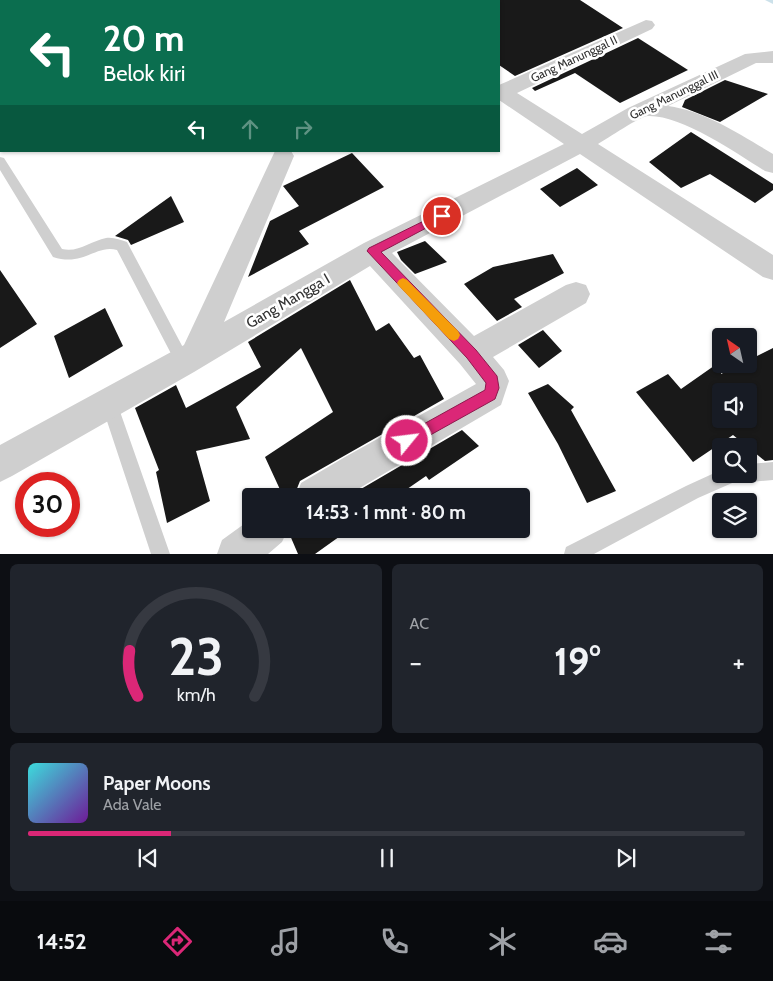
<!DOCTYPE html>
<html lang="id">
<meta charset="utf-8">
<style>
body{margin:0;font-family:Cabin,sans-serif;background:#20242c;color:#f1f3f6;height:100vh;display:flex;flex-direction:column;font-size:19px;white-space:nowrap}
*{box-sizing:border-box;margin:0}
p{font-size:16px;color:#9ea1a6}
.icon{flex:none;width:28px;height:28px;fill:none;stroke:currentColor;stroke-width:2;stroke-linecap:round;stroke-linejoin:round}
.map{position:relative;height:554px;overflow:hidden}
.sheet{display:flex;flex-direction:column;gap:10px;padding:10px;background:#0d0f14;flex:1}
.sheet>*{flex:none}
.banner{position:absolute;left:0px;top:0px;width:500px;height:152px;box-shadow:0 1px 4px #0004;background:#0b6e4f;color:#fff;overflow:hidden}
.needle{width:32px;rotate:326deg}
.fabs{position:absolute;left:712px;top:328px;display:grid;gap:10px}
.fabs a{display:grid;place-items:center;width:45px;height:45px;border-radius:5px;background:#171b24;box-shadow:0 1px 4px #0004;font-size:25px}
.speed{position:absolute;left:15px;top:472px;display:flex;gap:10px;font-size:25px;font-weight:700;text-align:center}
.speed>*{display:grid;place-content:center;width:65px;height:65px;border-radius:50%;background:#171b24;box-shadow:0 1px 4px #0004;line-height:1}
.speed .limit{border:8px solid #d22;background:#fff;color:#111}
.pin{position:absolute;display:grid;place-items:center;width:42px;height:42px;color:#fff;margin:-21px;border:2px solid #fff;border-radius:50%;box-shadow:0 1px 5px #0007}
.me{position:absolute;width:55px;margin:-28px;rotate:61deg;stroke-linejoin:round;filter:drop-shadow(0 0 4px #0008)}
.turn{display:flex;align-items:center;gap:18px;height:105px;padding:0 20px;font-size:22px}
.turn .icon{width:65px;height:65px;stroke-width:2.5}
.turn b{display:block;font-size:35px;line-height:42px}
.lanes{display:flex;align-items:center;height:48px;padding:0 20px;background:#0003;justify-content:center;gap:25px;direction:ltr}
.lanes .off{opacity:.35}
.big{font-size:38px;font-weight:800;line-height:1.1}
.sheet .widget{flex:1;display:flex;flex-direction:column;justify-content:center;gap:8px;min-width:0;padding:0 18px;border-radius:8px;background:#20242c}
.sheet .dial{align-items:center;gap:0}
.dial svg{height:130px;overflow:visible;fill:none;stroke:#363941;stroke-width:7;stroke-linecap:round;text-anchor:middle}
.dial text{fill:#f1f3f6;stroke:none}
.song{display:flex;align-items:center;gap:15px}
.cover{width:60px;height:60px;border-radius:8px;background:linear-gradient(135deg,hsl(180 70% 55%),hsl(280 70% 35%))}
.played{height:5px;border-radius:2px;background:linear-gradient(90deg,#db2777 20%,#363941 20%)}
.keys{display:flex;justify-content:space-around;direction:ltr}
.heat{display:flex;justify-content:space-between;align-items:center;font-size:28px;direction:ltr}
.sheet .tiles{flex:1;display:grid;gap:10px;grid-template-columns:1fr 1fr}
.widget:last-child{grid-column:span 2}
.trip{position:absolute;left:242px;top:488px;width:288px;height:50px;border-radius:5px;background:#171b24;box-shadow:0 1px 4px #0004;font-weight:800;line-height:50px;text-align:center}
.tabs{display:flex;height:80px;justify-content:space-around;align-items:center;background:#090b0e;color:#9ea1a6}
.tabs .icon{width:35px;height:35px}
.tabs .current{color:#db2777}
.tabs b{font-size:22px;color:#f1f3f6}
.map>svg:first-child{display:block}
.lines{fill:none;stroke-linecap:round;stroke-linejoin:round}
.stream{fill:#cce1ea;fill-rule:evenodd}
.building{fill:#191919;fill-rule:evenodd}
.lane{fill:#cfcfcf;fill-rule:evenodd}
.street{fill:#cfcfcf;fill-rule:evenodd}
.secondary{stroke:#bcbcbc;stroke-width:28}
.route{fill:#db2777;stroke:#8e194d}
.slow{fill:#f59e0b}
.labels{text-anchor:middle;stroke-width:5;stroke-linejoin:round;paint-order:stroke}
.far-street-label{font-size:12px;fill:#323232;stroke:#fff}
.street-label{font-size:15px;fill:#323232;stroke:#fff}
</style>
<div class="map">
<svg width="773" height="554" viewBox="0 0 773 554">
<rect width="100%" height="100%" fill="#fff"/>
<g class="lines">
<path class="stream" d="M765 0H773V4Z"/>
</g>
<path class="building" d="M499 0H580L623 28 515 76 499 65Z
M638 38 688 70 620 103 575 73 535 91 532 88Z
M725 80 768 94 720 122 682 107 685 100Z
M691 132 773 184V190L755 203 710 174 681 188 649 162Z
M352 153 384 187 299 231 309 244 248 277 270 221 299 206 283 186Z
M577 168 598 185 560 207 540 189Z
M171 196 184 222 131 245 128 240 115 236Z
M425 241 447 262 415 274 401 260 397 252Z
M553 254 564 273 514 299 522 307 497 321 464 284 493 267Z
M0 270 37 324 0 348Z
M350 280 376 331 389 323 414 358 420 355 444 399 300 481 294 496H283L265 457 333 412 301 348 236 407 250 439 196 451 210 501 167 523 156 472 159 470 135 408 176 385 186 408 261 367 248 342Z
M105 308 123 346 69 378 54 336Z
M543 330 562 351 539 368 518 345Z
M773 348V460L765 461 733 435 693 462 636 392 668 374 681 389 721 361V374L741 364H749V360ZM721 391H749V419H721Z
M548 384 574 407 571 410 616 491 587 503 558 444 528 393Z
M462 430 479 446 429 480 426 476 397 496H349Z
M295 529H350L315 554H298L289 533Z"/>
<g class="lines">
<path class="lane" d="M0 157 4 158 62 249C78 253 91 241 106 238 114 237 120 240 127 242L188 357 191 362 188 367 183 369 178 367 117 250C96 244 84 267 53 257L0 170Z
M109 395 115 397 117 403 170 554H151L101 403 103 397Z
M773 462V480L749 482 743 479 741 476 739 480 698 498 594 554H564L566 547 686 486 721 470V474H749V464Z"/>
<path class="street" d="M253 0H270V1H254Z
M352 0H370V1H353Z
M646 20 652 21 655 25 652 29 517 93 582 134 628 108 745 54 773 51V63H756L668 106C705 111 741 135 773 154V173L765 171C736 153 682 115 648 116 640 116 607 139 598 144L773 255V280L763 277 580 154 392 253 474 336 566 285 576 282 586 285 590 294 586 303 493 357 504 370 509 381 501 405 346 496H296L301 483 345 457 476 384 460 364 370 266 194 372 12 476 0 482V445L184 345 275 151H291L294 156 224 322 364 243 564 144 499 100V85Z
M251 519V529H288L282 542 268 554H217L222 540Z"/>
<path class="secondary" d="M298 1 302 0
M0 116 1 115"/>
</g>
<path class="route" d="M442 212 445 213 447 216 445 218 381 252 476 350 497 376 499 388 495 399 407 448 402 446 400 441 402 436 485 390 486 383 467 358 367 251 369 248Z"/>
<path class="slow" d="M403 278 407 280 458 331 460 335 458 339 454 341 449 339 399 286 397 283 399 280Z"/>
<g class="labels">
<g class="far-street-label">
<text transform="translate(574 59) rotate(-25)" y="4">Gang Manunggal II</text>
<text transform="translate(674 95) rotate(-26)" y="4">Gang Manunggal III</text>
</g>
<g class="street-label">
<text transform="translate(288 301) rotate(-30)" y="5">Gang Mangga I</text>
</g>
</g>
</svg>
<div class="fabs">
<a><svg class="needle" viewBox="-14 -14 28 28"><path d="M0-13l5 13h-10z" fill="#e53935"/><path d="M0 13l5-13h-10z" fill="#9ea1a6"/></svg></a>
<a><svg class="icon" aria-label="sound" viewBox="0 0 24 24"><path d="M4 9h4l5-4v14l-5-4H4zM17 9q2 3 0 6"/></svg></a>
<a><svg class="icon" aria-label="search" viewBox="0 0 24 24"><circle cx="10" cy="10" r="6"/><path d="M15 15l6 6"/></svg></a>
<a><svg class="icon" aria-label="layers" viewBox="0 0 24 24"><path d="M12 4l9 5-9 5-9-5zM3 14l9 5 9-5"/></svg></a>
</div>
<div class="speed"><div class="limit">30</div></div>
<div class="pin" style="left:442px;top:216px;background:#d93025"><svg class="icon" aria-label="arrive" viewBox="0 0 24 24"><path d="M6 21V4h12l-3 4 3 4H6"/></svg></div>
<svg class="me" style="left:407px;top:441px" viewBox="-20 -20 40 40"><circle r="17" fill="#db2777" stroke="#fff" stroke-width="3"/><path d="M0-11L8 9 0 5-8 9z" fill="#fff"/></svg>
<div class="trip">14:53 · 1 mnt · 80 m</div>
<div class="banner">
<div class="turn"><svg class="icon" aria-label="left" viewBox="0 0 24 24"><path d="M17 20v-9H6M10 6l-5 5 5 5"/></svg><div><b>20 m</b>Belok kiri</div></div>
<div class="lanes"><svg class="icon" aria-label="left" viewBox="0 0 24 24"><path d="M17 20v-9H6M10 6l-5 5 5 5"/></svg><svg class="icon off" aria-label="ahead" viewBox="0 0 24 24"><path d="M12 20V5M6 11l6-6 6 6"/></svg><svg class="icon off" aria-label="right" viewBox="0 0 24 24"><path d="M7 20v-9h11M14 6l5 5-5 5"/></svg></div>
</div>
</div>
<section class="sheet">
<div class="tiles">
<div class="widget dial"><svg viewBox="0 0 100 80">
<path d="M14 69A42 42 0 1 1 86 69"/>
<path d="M14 69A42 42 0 0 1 9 41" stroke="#db2777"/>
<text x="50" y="56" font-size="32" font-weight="700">23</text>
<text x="50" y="72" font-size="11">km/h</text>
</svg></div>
<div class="widget"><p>AC</p>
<div class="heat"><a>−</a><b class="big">19°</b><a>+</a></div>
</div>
<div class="widget">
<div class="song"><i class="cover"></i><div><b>Paper Moons</b><p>Ada Vale</p></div></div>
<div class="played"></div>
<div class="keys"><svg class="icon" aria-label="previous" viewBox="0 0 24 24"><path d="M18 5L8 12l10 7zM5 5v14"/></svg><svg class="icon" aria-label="pause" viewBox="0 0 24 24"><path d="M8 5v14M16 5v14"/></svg><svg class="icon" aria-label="next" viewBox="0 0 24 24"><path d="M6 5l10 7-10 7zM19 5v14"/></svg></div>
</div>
</div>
</section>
<nav class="tabs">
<b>14:52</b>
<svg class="icon current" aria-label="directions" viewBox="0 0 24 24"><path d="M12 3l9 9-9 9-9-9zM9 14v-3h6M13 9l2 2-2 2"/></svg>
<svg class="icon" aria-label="music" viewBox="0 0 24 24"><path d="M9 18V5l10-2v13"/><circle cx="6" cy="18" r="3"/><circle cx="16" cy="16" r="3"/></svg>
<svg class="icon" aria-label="phone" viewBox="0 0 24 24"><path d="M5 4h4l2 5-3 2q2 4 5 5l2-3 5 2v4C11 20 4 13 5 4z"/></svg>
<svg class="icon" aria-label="climate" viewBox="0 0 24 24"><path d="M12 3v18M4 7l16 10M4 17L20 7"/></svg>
<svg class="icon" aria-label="car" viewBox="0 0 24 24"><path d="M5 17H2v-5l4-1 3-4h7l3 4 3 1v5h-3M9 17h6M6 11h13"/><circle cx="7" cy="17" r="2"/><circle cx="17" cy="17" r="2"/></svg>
<svg class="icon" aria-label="filters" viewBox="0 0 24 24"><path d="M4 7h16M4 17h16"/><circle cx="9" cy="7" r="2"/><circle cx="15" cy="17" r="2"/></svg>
</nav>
